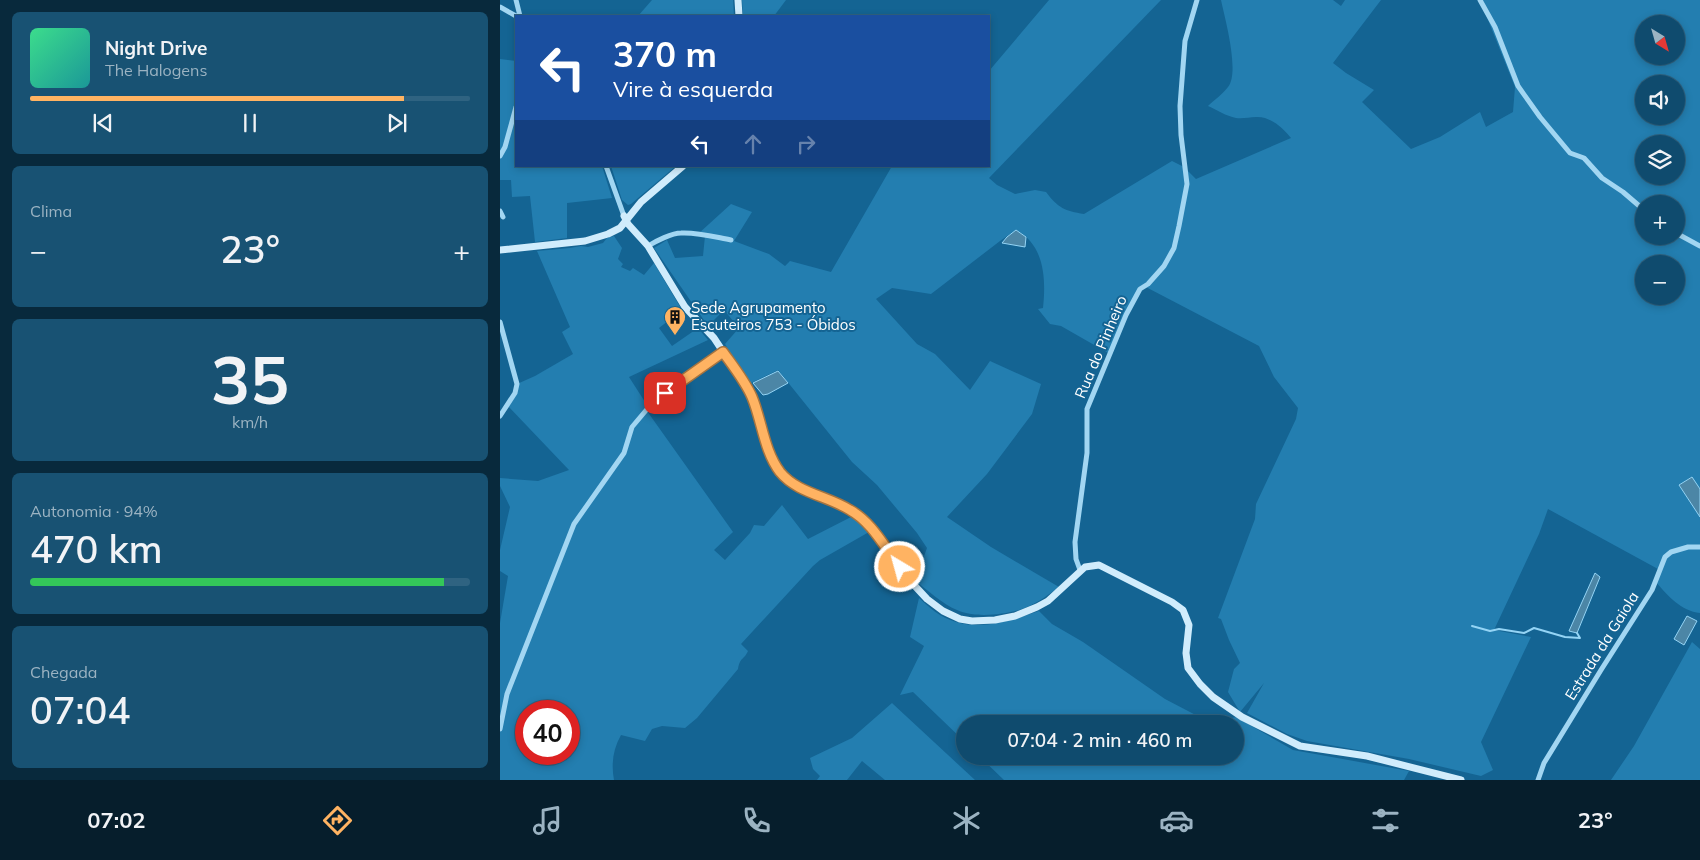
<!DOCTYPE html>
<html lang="pt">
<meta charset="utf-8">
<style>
body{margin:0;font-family:Mulish,sans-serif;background:#185273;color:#f1f3f6;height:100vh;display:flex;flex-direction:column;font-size:19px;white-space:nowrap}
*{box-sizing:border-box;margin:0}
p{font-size:16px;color:#9bb3c2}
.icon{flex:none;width:28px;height:28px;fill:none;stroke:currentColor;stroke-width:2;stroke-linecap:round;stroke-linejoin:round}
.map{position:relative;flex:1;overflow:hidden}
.sheet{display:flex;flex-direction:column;gap:12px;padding:12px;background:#08293c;width:500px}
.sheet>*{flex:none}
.hud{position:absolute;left:15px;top:15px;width:475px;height:152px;border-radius:0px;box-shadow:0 2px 8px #0003,0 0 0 1px #2f6381;background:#1a4fa0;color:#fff;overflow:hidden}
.needle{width:32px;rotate:143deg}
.fabs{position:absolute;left:1135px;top:15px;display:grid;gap:10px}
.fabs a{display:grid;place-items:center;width:50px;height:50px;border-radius:50%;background:#0f4b6e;box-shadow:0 2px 8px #0003,0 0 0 1px #2f6381;font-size:25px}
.speed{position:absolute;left:15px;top:700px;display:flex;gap:10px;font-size:25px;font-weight:700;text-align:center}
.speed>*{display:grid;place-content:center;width:65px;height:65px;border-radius:50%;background:#0f4b6e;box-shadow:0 2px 8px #0003,0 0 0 1px #2f6381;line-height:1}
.speed .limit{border:8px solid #d22;background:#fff;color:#111}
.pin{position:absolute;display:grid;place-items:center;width:42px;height:42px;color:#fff;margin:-21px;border-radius:10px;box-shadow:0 2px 8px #0006}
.me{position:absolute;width:55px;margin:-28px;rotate:323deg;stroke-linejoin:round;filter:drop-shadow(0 0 4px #0008)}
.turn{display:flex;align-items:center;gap:18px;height:105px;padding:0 15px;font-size:22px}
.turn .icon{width:65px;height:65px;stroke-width:2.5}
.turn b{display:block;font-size:35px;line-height:42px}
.lanes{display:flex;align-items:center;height:48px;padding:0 15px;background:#0003;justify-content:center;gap:25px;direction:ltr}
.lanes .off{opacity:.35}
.big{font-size:38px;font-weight:600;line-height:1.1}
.sheet .tile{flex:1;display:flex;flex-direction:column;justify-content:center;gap:8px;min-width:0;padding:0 18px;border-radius:8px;background:#185273}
.sheet .dial{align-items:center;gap:0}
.dial b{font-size:65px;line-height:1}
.song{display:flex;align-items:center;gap:15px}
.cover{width:60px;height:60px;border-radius:8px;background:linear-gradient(135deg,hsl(150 70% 55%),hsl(180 70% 35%))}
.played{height:5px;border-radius:2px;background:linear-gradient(90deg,#ffb362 85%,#2f6381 85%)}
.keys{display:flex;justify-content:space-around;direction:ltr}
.heat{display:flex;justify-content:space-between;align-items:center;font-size:28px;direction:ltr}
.charge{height:8px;border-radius:4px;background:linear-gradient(90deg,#34c759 94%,#2f6381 0)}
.trip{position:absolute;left:456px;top:715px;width:288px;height:50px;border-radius:25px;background:#0f4b6e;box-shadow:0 2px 8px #0003,0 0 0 1px #2f6381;font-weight:600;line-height:50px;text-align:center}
.menu{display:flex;height:80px;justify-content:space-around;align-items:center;background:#061e2c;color:#9bb3c2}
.menu .icon{width:35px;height:35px}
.menu .on{color:#ffb362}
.menu b{font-size:22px;color:#f1f3f6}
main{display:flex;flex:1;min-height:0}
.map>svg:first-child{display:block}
.green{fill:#237eb0;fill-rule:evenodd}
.water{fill:#4c86a6;stroke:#94d4f5}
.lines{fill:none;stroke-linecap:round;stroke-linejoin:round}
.stream{stroke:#94d4f5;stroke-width:2}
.street{stroke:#a2d6f2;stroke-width:5}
.secondary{stroke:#d0ecfc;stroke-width:7}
.route-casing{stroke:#a67440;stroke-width:12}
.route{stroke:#ffb362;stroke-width:9}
.labels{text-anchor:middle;stroke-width:4;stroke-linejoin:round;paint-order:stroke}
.poi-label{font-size:15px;fill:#fff;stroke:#146493;text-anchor:start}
.street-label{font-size:15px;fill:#fff;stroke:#146493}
</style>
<main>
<section class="sheet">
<div class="tile">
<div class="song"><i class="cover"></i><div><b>Night Drive</b><p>The Halogens</p></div></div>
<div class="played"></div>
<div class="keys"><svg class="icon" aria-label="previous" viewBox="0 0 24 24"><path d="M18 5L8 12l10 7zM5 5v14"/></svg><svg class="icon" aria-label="pause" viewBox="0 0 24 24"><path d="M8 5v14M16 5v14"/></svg><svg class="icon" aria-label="next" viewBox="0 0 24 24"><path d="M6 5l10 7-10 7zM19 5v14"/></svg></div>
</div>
<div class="tile"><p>Clima</p>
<div class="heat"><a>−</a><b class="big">23°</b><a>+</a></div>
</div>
<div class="tile dial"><b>35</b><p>km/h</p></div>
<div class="tile"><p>Autonomia · 94%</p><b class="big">470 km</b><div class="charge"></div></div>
<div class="tile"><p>Chegada</p><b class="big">07:04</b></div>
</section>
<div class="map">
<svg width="1200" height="780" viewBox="0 0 1200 780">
<rect width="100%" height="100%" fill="#146493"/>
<path class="green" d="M152 0H233L234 16H138Z
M242 0H286L274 16H243Z
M549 0H661L489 178 497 185 515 194 535 190 546 192C558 208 565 211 584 214L672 161 684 167 696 179 791 138C783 128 770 116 756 117 749 117 743 119 736 118 726 116 717 110 708 106 714 100 723 94 728 87 740 72 725 19 721 0H833L841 6 845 0H881L833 63 846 73 874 90 862 102 911 149 940 137 980 112 986 127 1013 112 1015 87 980 0H1200V489L1191 477 1179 485 1200 517V613C1181 611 1168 596 1156 582L1158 569 1048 509 1039 534 994 630 1031 637 981 742 993 770 981 776 909 759 807 741 787 734 747 713 764 683 740 712 728 692 734 669 740 663 729 640 721 619 718 618 755 519 756 504 796 419 798 408 774 377 759 346 642 285 610 354 561 326 550 324 538 309 543 308C546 280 545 245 516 230L500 241 431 294 392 288 376 299 417 344 435 354 470 390 490 361 541 384 532 414 487 474 447 517 491 547 559 587C547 596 533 606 519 610 501 615 474 618 457 610 442 604 428 590 415 581L427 548 417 533 377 485 352 462 278 370 249 384 225 344 239 328 224 310 208 326 154 248 167 240 175 258 203 256 205 236 198 234 231 204 252 212 234 241 269 254 285 266 290 261 331 272 392 166H489V71ZM1144 24H1176V56H1144ZM1144 84H1176V116H1144ZM1144 144H1176V176H1144ZM1144 204H1176V236H1144ZM1144 264H1176V296H1144Z
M0 59 16 61V166H102L112 198 67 203V238L35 242 30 196 12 197 11 180H0Z
M111 166H176L131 204 128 205 122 200Z
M114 236 122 248 118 259 123 264 121 267 130 271 133 268 144 275 154 263 182 310 159 328 172 346 198 328 208 340 129 377 147 405 148 408 147 411 233 532 214 550 225 560 250 533 254 525 264 526 282 505 308 539 353 516 369 532 320 560 313 566 241 644 248 651C244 660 240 657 238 669L197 718 185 728 162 726 152 729 145 741 121 735C113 749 111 764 114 780H0V623L8 576 0 571V550L10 507 0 486V478L38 481 69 470 7 405 17 384 35 376 73 354 62 332 70 327 37 251 70 248 81 246 88 247 103 243 107 238ZM26 711H69V754H26Z
M419 598C426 604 433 611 440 615 472 634 506 622 539 611L552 624 583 642 665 699 711 723 736 717 793 750 909 771 904 780H504L479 756H735V724H465V742L413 692 400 695 424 646 410 637Z
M1192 642 1200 649V780H1111L1134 746Z
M392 703 393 704 475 780H385L362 761 347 780H317L320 776 313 769 310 758 352 738Z"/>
<path class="water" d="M516 230 526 237 525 247 502 243 507 237Z
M278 371 288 383 268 394 263 395 253 383Z
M1192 477 1200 489V517L1179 485Z
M1095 573 1100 577 1077 633 1069 631Z
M1187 616 1197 621 1184 645 1174 639Z"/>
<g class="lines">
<path class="stream" d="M972 626 990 631 999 629 1024 633 1034 628 1065 637 1080 638 1077 633"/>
<path class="street" d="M16 0 20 16
M980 0 995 27 1018 86 1040 117 1070 153 1084 158 1102 178 1123 192 1144 210
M0 7 16 16
M0 156 5 147 16 107
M106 166 124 216
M0 211 3 217
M1176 233 1200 246
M148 246C156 241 172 233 181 233 197 232 215 237 231 240
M0 322 17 384 15 393 0 416
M580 570 576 559 575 542 587 453V409L626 315 640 289 648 284 664 266 674 248 679 226 687 184 681 135 680 106 685 41 697 0
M0 729 7 694 74 524 124 453 132 427 148 408 168 390 223 352
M1038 780 1044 763 1101 670 1152 590 1165 557 1171 552 1188 547H1200"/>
<path class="secondary" d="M238 0 239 16
M124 216 128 224 148 246 185 307 214 338 245 385 255 406 272 457 281 473 299 487 344 506 360 517 369 526 414 585 427 599 443 611 460 619 472 621 495 620 515 616 537 607 548 601 585 567 599 565 672 602 683 610 689 625 686 653 688 668 700 684 713 697 742 717 800 746 867 756 961 780
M0 250 85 241 108 234 120 228 141 202 183 166"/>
</g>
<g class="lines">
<g class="route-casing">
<path id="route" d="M165 393 223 352C233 366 245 381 252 397 262 421 264 451 280 472 297 493 328 496 350 510 372 522 385 548 400 567"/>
</g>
<use href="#route" class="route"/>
</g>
<defs>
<g id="building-pin" transform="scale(1.125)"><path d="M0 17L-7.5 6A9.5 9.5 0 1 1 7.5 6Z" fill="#ffb362" stroke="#146493"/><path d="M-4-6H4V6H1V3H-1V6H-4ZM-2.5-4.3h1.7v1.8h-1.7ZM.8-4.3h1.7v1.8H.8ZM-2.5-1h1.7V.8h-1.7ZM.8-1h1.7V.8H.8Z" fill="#111"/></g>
</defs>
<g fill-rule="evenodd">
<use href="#building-pin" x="175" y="317"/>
</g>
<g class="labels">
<g class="poi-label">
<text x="191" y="313">Sede Agrupamento<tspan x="191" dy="17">Escuteiros 753 - Óbidos</tspan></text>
</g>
<g class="street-label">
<text transform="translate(601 347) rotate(-67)" y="5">Rua do Pinheiro</text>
<text transform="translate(1102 646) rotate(-58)" y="5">Estrada da Gaiola</text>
</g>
</g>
</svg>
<div class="fabs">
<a><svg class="needle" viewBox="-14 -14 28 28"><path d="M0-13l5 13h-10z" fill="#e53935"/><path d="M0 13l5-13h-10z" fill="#9bb3c2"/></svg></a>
<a><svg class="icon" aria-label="sound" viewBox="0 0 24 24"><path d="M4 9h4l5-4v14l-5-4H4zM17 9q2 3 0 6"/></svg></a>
<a><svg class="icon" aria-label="layers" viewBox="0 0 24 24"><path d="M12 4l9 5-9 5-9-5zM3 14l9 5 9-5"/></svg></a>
<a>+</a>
<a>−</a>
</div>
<div class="speed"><div class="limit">40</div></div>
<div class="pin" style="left:165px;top:393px;background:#d93025"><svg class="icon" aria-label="arrive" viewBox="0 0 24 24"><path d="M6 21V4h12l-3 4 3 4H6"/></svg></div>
<svg class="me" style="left:400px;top:567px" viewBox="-20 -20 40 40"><circle r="17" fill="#ffb362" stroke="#fff" stroke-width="3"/><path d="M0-11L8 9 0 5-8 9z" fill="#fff"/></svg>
<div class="trip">07:04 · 2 min · 460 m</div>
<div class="hud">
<div class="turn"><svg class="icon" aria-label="left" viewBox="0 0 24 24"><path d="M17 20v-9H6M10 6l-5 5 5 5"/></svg><div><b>370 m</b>Vire à esquerda</div></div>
<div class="lanes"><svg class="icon" aria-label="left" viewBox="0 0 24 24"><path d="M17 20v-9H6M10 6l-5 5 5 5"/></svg><svg class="icon off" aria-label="ahead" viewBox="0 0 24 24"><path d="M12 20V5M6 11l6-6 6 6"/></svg><svg class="icon off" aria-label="right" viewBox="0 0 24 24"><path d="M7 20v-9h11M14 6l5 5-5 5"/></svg></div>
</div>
</div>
</main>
<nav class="menu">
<b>07:02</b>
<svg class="icon on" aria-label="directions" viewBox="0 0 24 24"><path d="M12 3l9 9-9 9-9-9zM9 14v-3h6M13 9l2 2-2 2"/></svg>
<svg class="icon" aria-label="music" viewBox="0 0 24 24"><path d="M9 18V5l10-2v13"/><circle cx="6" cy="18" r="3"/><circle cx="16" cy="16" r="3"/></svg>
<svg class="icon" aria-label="phone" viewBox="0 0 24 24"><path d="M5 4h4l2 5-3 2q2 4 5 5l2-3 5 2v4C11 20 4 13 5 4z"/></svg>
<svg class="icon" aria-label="climate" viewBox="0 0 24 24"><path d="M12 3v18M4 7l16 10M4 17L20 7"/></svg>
<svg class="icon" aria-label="car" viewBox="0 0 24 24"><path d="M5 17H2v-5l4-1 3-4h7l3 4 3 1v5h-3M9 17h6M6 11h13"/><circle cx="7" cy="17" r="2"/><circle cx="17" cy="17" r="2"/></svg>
<svg class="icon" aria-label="filters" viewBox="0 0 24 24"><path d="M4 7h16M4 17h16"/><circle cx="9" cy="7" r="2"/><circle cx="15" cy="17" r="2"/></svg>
<b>23°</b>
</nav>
